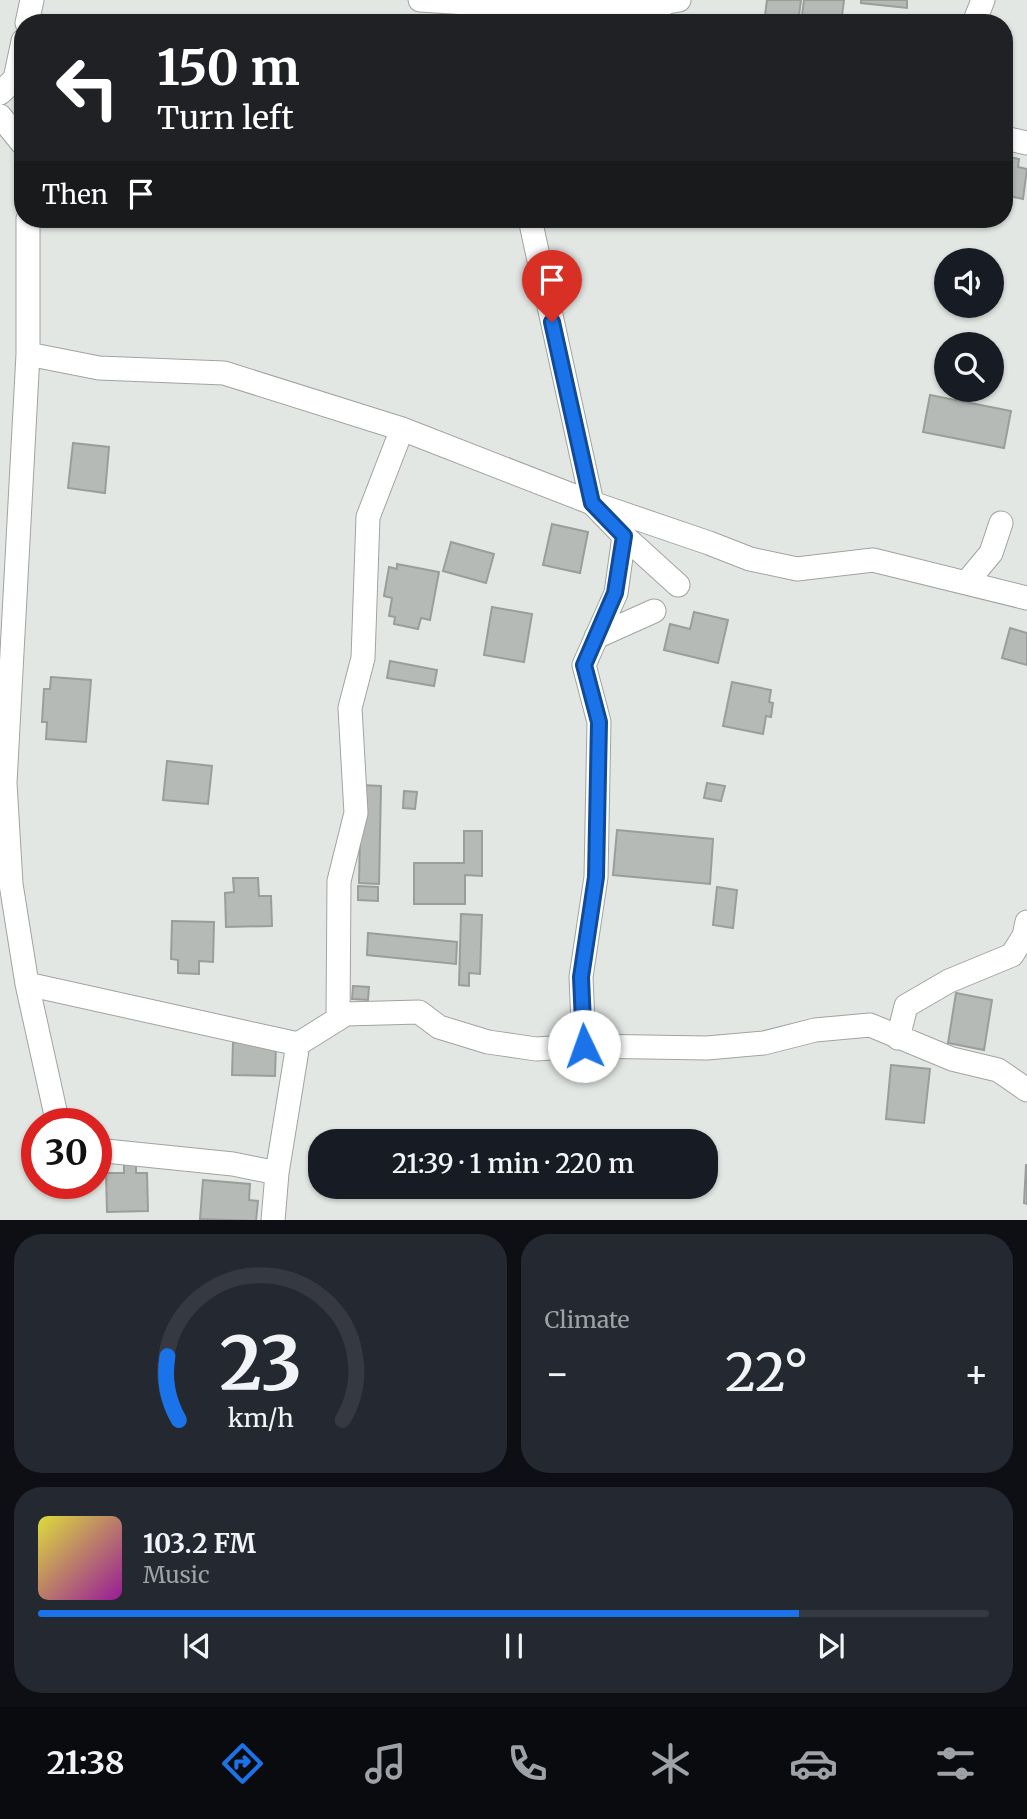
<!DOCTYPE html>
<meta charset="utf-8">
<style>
body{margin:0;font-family:Merriweather,serif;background:#242831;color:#f1f3f6;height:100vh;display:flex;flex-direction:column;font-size:26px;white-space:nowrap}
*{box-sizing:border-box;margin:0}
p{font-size:23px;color:#9ea1a6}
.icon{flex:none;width:38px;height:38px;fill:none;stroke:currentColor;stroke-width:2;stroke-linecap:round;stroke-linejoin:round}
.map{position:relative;height:1220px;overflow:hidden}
.panel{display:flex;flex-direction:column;gap:14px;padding:14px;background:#0d0f14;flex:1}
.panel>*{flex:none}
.banner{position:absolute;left:14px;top:14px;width:999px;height:214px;border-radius:28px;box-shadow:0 2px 5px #0004;background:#202124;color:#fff;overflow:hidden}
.buttons{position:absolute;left:934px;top:248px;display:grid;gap:14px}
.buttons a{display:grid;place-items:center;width:70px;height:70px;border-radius:50%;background:#171b24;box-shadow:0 2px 5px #0004;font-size:35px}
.speed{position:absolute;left:21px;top:1108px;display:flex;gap:14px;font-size:35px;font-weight:700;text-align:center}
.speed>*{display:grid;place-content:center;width:91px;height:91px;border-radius:50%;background:#171b24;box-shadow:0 2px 5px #0004;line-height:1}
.speed .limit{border:10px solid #d22;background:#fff;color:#111}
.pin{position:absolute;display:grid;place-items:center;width:60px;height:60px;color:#fff;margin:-72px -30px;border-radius:50% 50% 50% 0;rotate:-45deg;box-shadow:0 0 7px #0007}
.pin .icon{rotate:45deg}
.me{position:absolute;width:77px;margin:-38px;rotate:357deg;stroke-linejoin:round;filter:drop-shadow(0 0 5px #0008)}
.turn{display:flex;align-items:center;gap:24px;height:147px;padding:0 28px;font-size:32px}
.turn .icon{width:91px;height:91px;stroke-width:2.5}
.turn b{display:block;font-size:49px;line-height:60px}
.then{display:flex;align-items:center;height:66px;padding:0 28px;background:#0003;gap:14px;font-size:26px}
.big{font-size:52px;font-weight:600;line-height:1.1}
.panel .widget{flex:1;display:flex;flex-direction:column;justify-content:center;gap:10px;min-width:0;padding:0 24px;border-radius:28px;background:#242831}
.panel .dial{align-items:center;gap:0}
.dial svg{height:182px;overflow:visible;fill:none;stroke:#363941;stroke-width:7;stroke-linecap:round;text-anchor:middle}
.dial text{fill:#f1f3f6;stroke:none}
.song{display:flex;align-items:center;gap:21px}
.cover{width:84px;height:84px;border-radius:10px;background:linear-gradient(135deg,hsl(60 70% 55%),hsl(300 70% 35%))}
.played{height:7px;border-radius:4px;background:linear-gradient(90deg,#1a73e8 80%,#363941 80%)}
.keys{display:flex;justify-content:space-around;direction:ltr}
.heat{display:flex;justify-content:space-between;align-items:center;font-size:38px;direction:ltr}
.panel .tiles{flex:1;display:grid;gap:14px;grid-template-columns:1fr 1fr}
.widget:last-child{grid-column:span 2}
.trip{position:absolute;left:308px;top:1129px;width:410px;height:70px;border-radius:28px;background:#171b24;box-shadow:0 2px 5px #0004;font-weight:600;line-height:70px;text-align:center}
.dock{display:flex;height:112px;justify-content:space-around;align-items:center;background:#090b0e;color:#9ea1a6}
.dock .icon{width:49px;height:49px}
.dock .selected{color:#1a73e8}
.dock b{font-size:32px;color:#f1f3f6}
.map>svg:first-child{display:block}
.building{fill:#b6bab6;stroke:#9a9e9b;stroke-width:2}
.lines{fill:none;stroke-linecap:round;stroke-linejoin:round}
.street-casing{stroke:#a0a4a1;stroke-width:25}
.street{stroke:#fff;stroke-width:23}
.route-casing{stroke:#114b97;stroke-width:18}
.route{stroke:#1a73e8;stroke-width:12}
</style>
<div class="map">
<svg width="1027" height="1221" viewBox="0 0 1027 1221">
<rect width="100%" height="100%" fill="#e3e7e3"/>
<path class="building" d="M767 0H801L798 23H764Z
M804 0H844L841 23 819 21 818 23H801Z
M861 0H907V8L861 3Z
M1004 156 1019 159 1018 167 1027 169 1023 199 1004 195Z
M930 395 1011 411 1004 448 923 432Z
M73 443 109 447 105 493 68 488Z
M552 524 588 532 580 573 543 565Z
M451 542 494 554 486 583 443 571Z
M397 564 439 572 430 620 421 618 418 629 394 624 395 617 389 616 392 598 384 596 389 567 397 569Z
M492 607 532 614 524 662 484 655Z
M694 612 728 620 718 663 664 650 670 624 690 629Z
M1010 628 1027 633V665L1002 658Z
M390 661 437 670 434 686 387 678Z
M51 677 91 680 86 742 46 739 47 722H42L44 689H50Z
M732 682 771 690 769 702 773 703 771 717 766 716 763 734 723 726Z
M167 761 212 766 208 804 163 800Z
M707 783 725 786 721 801 704 798Z
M361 785 381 786 379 884 359 883Z
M404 791 417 792 415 809 403 808Z
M617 830 713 839 710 884 613 875Z
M464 831H482V876L465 875V904H414V863H464Z
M233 878H258L259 896H271L272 926 226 927 225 893 234 892Z
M358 886 378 887V901L358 900Z
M717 887 737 890 733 928 713 925Z
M461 914 482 915 480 974 469 973V986L459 985Z
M172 921 214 922 213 962 199 961V974L178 973V960L171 959Z
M368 933 457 942 456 964 367 955Z
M353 986 369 987 368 1000 352 999Z
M956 993 992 1000 984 1050 948 1043Z
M233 1042 276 1043 275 1076 232 1075Z
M891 1065 930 1069 924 1123 886 1119Z
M124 1162H136V1173H147L148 1211 107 1212 106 1173H124Z
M1026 1165H1027V1204L1024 1203Z
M203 1180 250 1184 249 1200 258 1201 256 1221 200 1219Z"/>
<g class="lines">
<g class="street-casing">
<path id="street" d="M420 0 499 5 592 4 632 11 664 23
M628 9 679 0
M27 23 32 0
M974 23 983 0
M0 93 15 79 23 41
M0 116 23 144
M1004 138 1027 143
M28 219V354L5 783 11 884 27 984 58 1124
M530 219 592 503 624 536 616 593 584 665 599 722 596 877 581 977 584 1046
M28 354 99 368 224 373 402 429 592 503 709 543 750 559 797 569 873 560 1027 598
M624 536 678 585
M966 583 991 553 1001 523
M596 637 654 611
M27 984 298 1044
M338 1019 339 881 356 813 350 708 363 658 368 517 402 429
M898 1038 906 1006 949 981 1012 955 1024 936 1027 922
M96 1150 233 1164 277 1173 273 1221
M277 1173 298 1044 346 1014 419 1012 439 1027 488 1042 536 1049 584 1046 707 1048 764 1043 815 1030 870 1025 952 1059 998 1070 1027 1090"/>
</g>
<use href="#street" class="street"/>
</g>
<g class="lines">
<g class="route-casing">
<path id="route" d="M552 322 592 503 624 536 615 593 584 665 599 722 596 877 581 977 584 1046"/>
</g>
<use href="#route" class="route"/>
</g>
</svg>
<div class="buttons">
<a><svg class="icon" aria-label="sound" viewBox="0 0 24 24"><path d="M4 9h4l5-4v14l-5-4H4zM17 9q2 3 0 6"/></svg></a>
<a><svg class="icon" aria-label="search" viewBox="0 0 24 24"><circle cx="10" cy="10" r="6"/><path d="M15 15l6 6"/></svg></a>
</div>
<div class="speed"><div class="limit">30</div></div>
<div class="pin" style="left:552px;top:322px;background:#d93025"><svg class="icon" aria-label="arrive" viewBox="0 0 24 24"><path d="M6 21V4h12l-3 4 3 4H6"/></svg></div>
<svg class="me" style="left:584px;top:1046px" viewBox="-20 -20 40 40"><circle r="19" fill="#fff"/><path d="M0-13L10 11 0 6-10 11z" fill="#1a73e8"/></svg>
<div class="trip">21:39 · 1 min · 220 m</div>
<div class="banner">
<div class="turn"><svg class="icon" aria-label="left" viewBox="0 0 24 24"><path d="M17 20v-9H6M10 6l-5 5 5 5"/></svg><div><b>150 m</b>Turn left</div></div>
<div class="then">Then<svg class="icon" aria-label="arrive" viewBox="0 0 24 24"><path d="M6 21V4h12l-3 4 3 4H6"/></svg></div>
</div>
</div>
<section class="panel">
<div class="tiles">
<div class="widget dial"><svg viewBox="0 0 100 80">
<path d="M14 69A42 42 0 1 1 86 69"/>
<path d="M14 69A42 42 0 0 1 9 41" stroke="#1a73e8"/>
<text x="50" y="56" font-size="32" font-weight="700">23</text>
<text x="50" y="72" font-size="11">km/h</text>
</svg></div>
<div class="widget"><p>Climate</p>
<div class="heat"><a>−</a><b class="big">22°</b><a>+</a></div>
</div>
<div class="widget">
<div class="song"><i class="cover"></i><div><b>103.2 FM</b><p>Music</p></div></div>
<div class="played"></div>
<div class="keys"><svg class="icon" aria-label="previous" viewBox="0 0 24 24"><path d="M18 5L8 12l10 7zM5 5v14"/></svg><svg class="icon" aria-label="pause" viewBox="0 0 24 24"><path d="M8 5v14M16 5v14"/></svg><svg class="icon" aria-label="next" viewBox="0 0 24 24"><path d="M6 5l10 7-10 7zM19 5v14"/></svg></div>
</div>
</div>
</section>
<nav class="dock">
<b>21:38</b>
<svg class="icon selected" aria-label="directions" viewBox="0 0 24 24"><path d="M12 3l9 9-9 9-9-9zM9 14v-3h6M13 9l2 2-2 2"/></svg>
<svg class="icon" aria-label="music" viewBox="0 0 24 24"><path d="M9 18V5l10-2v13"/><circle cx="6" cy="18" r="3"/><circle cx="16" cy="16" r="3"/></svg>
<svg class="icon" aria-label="phone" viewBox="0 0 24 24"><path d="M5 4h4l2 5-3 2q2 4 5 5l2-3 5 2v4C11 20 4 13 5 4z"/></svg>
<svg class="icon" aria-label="climate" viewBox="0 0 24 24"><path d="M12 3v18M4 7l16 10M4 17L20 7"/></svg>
<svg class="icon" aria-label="car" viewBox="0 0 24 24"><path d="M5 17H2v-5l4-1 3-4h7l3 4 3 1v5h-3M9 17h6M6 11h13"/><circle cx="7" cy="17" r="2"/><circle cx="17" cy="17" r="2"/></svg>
<svg class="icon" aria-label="filters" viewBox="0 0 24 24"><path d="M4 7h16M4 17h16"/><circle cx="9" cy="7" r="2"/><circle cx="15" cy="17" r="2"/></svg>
</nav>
